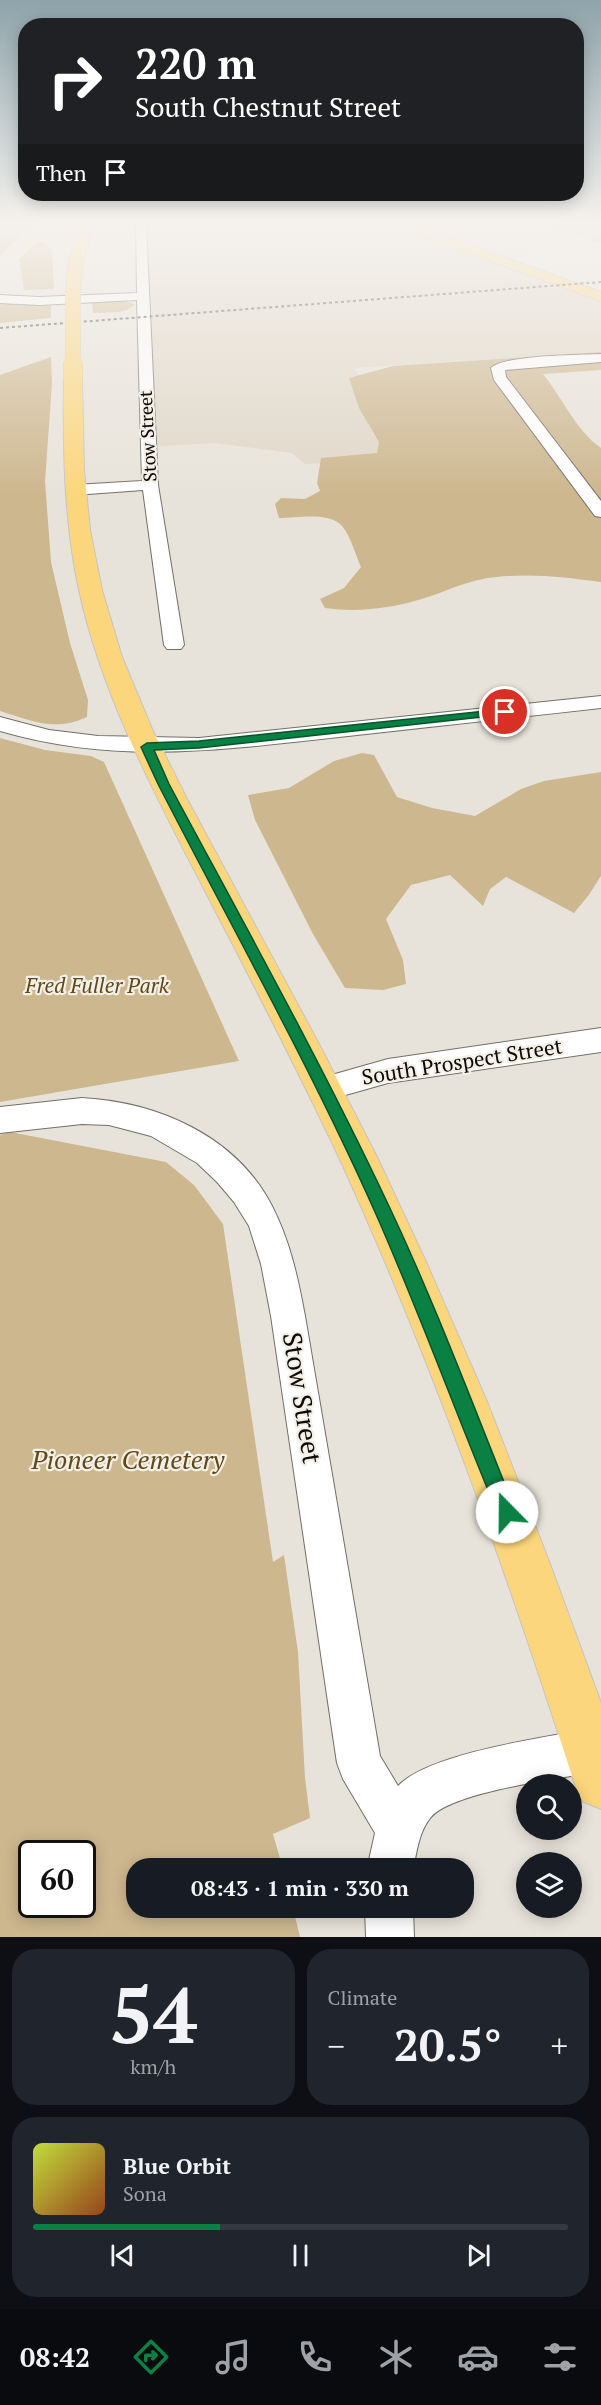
<!DOCTYPE html>
<meta charset="utf-8">
<style>
body{margin:0;font-family:"PT Serif",serif;background:#20242c;color:#f1f3f6;height:100vh;display:flex;flex-direction:column;font-size:22px;white-space:nowrap}
*{box-sizing:border-box;margin:0}
p{font-size:20px;color:#9ea1a6}
.icon{flex:none;width:33px;height:33px;fill:none;stroke:currentColor;stroke-width:2;stroke-linecap:round;stroke-linejoin:round}
.map{position:relative;height:1937px;overflow:hidden}
.panel{display:flex;flex-direction:column;gap:12px;padding:12px;background:#0d0f14;flex:1}
.panel>*{flex:none}
.banner{position:absolute;left:18px;top:18px;width:566px;height:183px;border-radius:24px;box-shadow:0 3px 15px #0003;background:#202124;color:#fff;overflow:hidden}
.controls{position:absolute;left:516px;top:1774px;display:grid;gap:12px}
.controls a{display:grid;place-items:center;width:66px;height:66px;border-radius:50%;background:#171b24;box-shadow:0 3px 15px #0003;font-size:30px}
.speed{position:absolute;left:18px;top:1840px;display:flex;gap:12px;font-size:30px;font-weight:700;text-align:center}
.speed>*{display:grid;place-content:center;width:78px;height:78px;border-radius:50%;background:#171b24;box-shadow:0 3px 15px #0003;line-height:1}
.speed .limit{border:3px solid #111;border-radius:9px;background:#fff;color:#111}
.pin{position:absolute;display:grid;place-items:center;width:51px;height:51px;color:#fff;margin:-26px;border:3px solid #fff;border-radius:50%;box-shadow:0 2px 6px #0007}
.me{position:absolute;width:66px;margin:-33px;rotate:338deg;stroke-linejoin:round;filter:drop-shadow(0 0 4px #0008)}
.turn{display:flex;align-items:center;gap:21px;height:126px;padding:0 18px;font-size:27px}
.turn .icon{width:78px;height:78px;stroke-width:2.5}
.turn b{display:block;font-size:42px;line-height:51px}
.then{display:flex;align-items:center;height:57px;padding:0 18px;background:#0003;gap:12px;font-size:22px}
.big{font-size:45px;font-weight:700;line-height:1.1}
.panel .widget{flex:1;display:flex;flex-direction:column;justify-content:center;gap:9px;min-width:0;padding:0 21px;border-radius:24px;background:#20242c}
.panel .dial{align-items:center;gap:0}
.dial b{font-size:78px;line-height:1}
.song{display:flex;align-items:center;gap:18px}
.cover{width:72px;height:72px;border-radius:9px;background:linear-gradient(135deg,hsl(70 70% 55%),hsl(20 70% 35%))}
.played{height:6px;border-radius:3px;background:linear-gradient(90deg,#0b8043 35%,#363941 35%)}
.keys{display:flex;justify-content:space-around;direction:ltr}
.heat{display:flex;justify-content:space-between;align-items:center;font-size:33px;direction:ltr}
.panel .tiles{flex:1;display:grid;gap:12px;grid-template-columns:1fr 1fr}
.widget:last-child{grid-column:span 2}
.trip{position:absolute;left:126px;top:1858px;width:348px;height:60px;border-radius:24px;background:#171b24;box-shadow:0 3px 15px #0003;font-weight:700;line-height:60px;text-align:center}
.dock{display:flex;height:96px;justify-content:space-around;align-items:center;background:#090b0e;color:#9ea1a6}
.dock .icon{width:42px;height:42px}
.dock .active{color:#0b8043}
.dock b{font-size:27px;color:#f1f3f6}
.map>svg:first-child{display:block}
.built{fill:#e0d7c8}
.green{fill:#cdb78f;fill-rule:evenodd}
.lines{fill:none;stroke-linecap:round;stroke-linejoin:round}
.minor-casing{stroke:#736f67;stroke-width:2}
.major-casing{stroke:#c5c4c4;stroke-width:2}
.minor{fill:#fff;fill-rule:evenodd}
.major{fill:#fcd67c;fill-rule:evenodd}
.rail{stroke:#4b4844;stroke-width:2;stroke-dasharray:3 3;stroke-linecap:butt}
.major-bridge-far1-casing{stroke:#c5c4c4;stroke-width:16;stroke-linecap:butt}
.major-bridge-casing{stroke:#c5c4c4;stroke-width:20;stroke-linecap:butt}
.major-bridge-far1{stroke:#fcd67c;stroke-width:15}
.major-bridge{stroke:#fcd67c;stroke-width:19}
.route{fill:#0b8043;stroke:#07532c;stroke-width:1.5}
.labels{text-anchor:middle;stroke-width:4.5;stroke-linejoin:round;paint-order:stroke}
.far-street-label{font-size:18px;fill:#0d0b08;stroke:#f5f0e7}
.park-label{font-size:21px;font-style:italic;fill:#5f491a;stroke:#f5f0e7}
.street-label{font-size:21px;fill:#0d0b08;stroke:#f5f0e7}
.near-street-label{font-size:26px;fill:#0d0b08;stroke:#f5f0e7}
.near-park-label{font-size:26px;font-style:italic;fill:#5f491a;stroke:#f5f0e7}
</style>
<div class="map">
<svg width="601" height="1937" viewBox="0 0 601 1937">
<rect width="100%" height="100%" fill="#e8e3da"/>
<path class="built" d="M224 225H403L601 297V352L355 368 400 459 305 464 292 453 215 443 148 447 140 228Z
M474 225H551L574 233 507 261 438 234Z"/>
<path class="green" d="M0 225H28L32 227 0 255Z
M551 225H601V243L594 241Z
M37 242H45L52 251 54 289 24 290 19 259Z
M0 299 14 305 51 304V318L0 323Z
M119 300 135 304C126 315 106 312 93 313L92 302Z
M601 352V370L543 374C562 397 576 431 601 448V582C557 576 507 570 464 584 451 588 438 594 425 598 394 608 357 613 325 608L320 599 344 588 361 567C355 554 350 533 340 524 326 512 296 518 279 518L275 504 281 498 305 499 320 491 317 483 321 458 377 453 379 442 359 408 349 378 393 366Z
M51 357 52 384 45 481 51 562 70 643 88 700 87 717C54 732 32 721 0 711V375Z
M0 738 45 750 91 756 104 762 239 1061 0 1102Z
M362 753 374 755 397 797 432 808 475 816 521 789 544 781 601 772V876L588 896 574 913 506 877 490 889 483 906 450 875 411 885 386 919 403 960 406 984 383 990 345 988 313 934 255 820 248 795 289 788 334 761Z
M10 1132 166 1162 194 1185 223 1224 273 1562 284 1555 298 1652 305 1778 310 1818 273 1834 283 1869H136V1908H293L300 1937H0V1135ZM32 1854H82V1905H32Z"/>
<g class="lines">
<g class="minor-casing">
<path id="minor" d="M136 225H146L158 485 184 645 181 649H167L164 645 143 490 74 495 66 490 74 485 142 481 137 300 39 305 0 303V295L39 297 137 293Z
M601 354V362L505 370 506 377 601 501V517L595 516 494 380 491 368C504 355 580 355 601 354Z
M601 696V708C514 718 426 727 339 737 221 750 116 765 0 731V717L49 730 98 736 199 738Z
M601 1028V1052L388 1083 324 1101 314 1098 309 1089 314 1080 388 1059Z
M82 1098C158 1102 236 1136 272 1206 290 1241 298 1278 305 1316L380 1756 398 1786C430 1752 554 1736 601 1727V1771C564 1778 454 1791 431 1817 419 1831 417 1851 413 1869H367L375 1833 343 1779 337 1763 271 1316 261 1264 249 1226 234 1202 217 1182 197 1163 151 1136 109 1125 82 1124 0 1133V1107Z
M365 1908H413L414 1937H366Z"/>
</g>
<g class="major-casing">
<path id="major" d="M82 225H94L83 260 80 288 73 292 66 288 69 260Z
M397 225H414L601 292V301L398 228Z
M73 374 79 375 82 379 84 470 90 530 102 590 122 657 152 729 187 799 319 1044 377 1157 427 1264 488 1404 550 1564 601 1703V1809L582 1801 574 1782C507 1573 434 1366 343 1166 299 1072 252 981 204 889 155 794 102 696 79 590 64 520 63 450 64 379L67 375Z"/>
</g>
<use href="#minor" class="minor"/>
<use href="#major" class="major"/>
<path class="rail" d="M0 328 601 282"/>
<g class="major-bridge-far1-casing">
<path id="major-bridge-far1" d="M73 288V363"/>
</g>
<g class="major-bridge-casing">
<path id="major-bridge" d="M73 362V379"/>
</g>
<use href="#major-bridge-far1" class="major-bridge-far1"/>
<use href="#major-bridge" class="major-bridge"/>
</g>
<linearGradient id="sky" x2="0" y2="1"><stop stop-color="#8ea3aa"/><stop offset="0.45" stop-color="#f5f2ee"/><stop offset="1" stop-color="#f5f2ee" stop-opacity="0"/></linearGradient>
<rect width="601" height="496" fill="url(#sky)"/>
<path class="route" d="M505 709 510 712 509 714 199 748 154 750 169 784C243 922 320 1060 387 1202 435 1303 474 1408 516 1512L514 1519 507 1522 500 1519C457 1417 420 1313 375 1212 310 1066 231 926 158 784L141 747 147 743 199 741Z"/>
<g class="labels">
<g class="far-street-label">
<text transform="translate(148 436) rotate(-93)" y="6">Stow Street</text>
</g>
<g class="park-label">
<text x="97" y="993">Fred Fuller Park</text>
</g>
<g class="street-label">
<text transform="translate(462 1062) rotate(-9)" y="7">South Prospect Street</text>
</g>
<g class="near-street-label">
<text transform="translate(302 1398) rotate(81)" y="9">Stow Street</text>
</g>
<g class="near-park-label">
<text x="128" y="1469">Pioneer Cemetery</text>
</g>
</g>
</svg>
<div class="controls">
<a><svg class="icon" aria-label="search" viewBox="0 0 24 24"><circle cx="10" cy="10" r="6"/><path d="M15 15l6 6"/></svg></a>
<a><svg class="icon" aria-label="layers" viewBox="0 0 24 24"><path d="M12 4l9 5-9 5-9-5zM3 14l9 5 9-5"/></svg></a>
</div>
<div class="speed"><div class="limit">60</div></div>
<div class="pin" style="left:505px;top:712px;background:#d93025"><svg class="icon" aria-label="arrive" viewBox="0 0 24 24"><path d="M6 21V4h12l-3 4 3 4H6"/></svg></div>
<svg class="me" style="left:507px;top:1512px" viewBox="-20 -20 40 40"><circle r="19" fill="#fff"/><path d="M0-13L10 11 0 6-10 11z" fill="#0b8043"/></svg>
<div class="trip">08:43 · 1 min · 330 m</div>
<div class="banner">
<div class="turn"><svg class="icon" aria-label="right" viewBox="0 0 24 24"><path d="M7 20v-9h11M14 6l5 5-5 5"/></svg><div><b>220 m</b>South Chestnut Street</div></div>
<div class="then">Then<svg class="icon" aria-label="arrive" viewBox="0 0 24 24"><path d="M6 21V4h12l-3 4 3 4H6"/></svg></div>
</div>
</div>
<section class="panel">
<div class="tiles">
<div class="widget dial"><b>54</b><p>km/h</p></div>
<div class="widget"><p>Climate</p>
<div class="heat"><a>−</a><b class="big">20.5°</b><a>+</a></div>
</div>
<div class="widget">
<div class="song"><i class="cover"></i><div><b>Blue Orbit</b><p>Sona</p></div></div>
<div class="played"></div>
<div class="keys"><svg class="icon" aria-label="previous" viewBox="0 0 24 24"><path d="M18 5L8 12l10 7zM5 5v14"/></svg><svg class="icon" aria-label="pause" viewBox="0 0 24 24"><path d="M8 5v14M16 5v14"/></svg><svg class="icon" aria-label="next" viewBox="0 0 24 24"><path d="M6 5l10 7-10 7zM19 5v14"/></svg></div>
</div>
</div>
</section>
<nav class="dock">
<b>08:42</b>
<svg class="icon active" aria-label="directions" viewBox="0 0 24 24"><path d="M12 3l9 9-9 9-9-9zM9 14v-3h6M13 9l2 2-2 2"/></svg>
<svg class="icon" aria-label="music" viewBox="0 0 24 24"><path d="M9 18V5l10-2v13"/><circle cx="6" cy="18" r="3"/><circle cx="16" cy="16" r="3"/></svg>
<svg class="icon" aria-label="phone" viewBox="0 0 24 24"><path d="M5 4h4l2 5-3 2q2 4 5 5l2-3 5 2v4C11 20 4 13 5 4z"/></svg>
<svg class="icon" aria-label="climate" viewBox="0 0 24 24"><path d="M12 3v18M4 7l16 10M4 17L20 7"/></svg>
<svg class="icon" aria-label="car" viewBox="0 0 24 24"><path d="M5 17H2v-5l4-1 3-4h7l3 4 3 1v5h-3M9 17h6M6 11h13"/><circle cx="7" cy="17" r="2"/><circle cx="17" cy="17" r="2"/></svg>
<svg class="icon" aria-label="filters" viewBox="0 0 24 24"><path d="M4 7h16M4 17h16"/><circle cx="9" cy="7" r="2"/><circle cx="15" cy="17" r="2"/></svg>
</nav>
